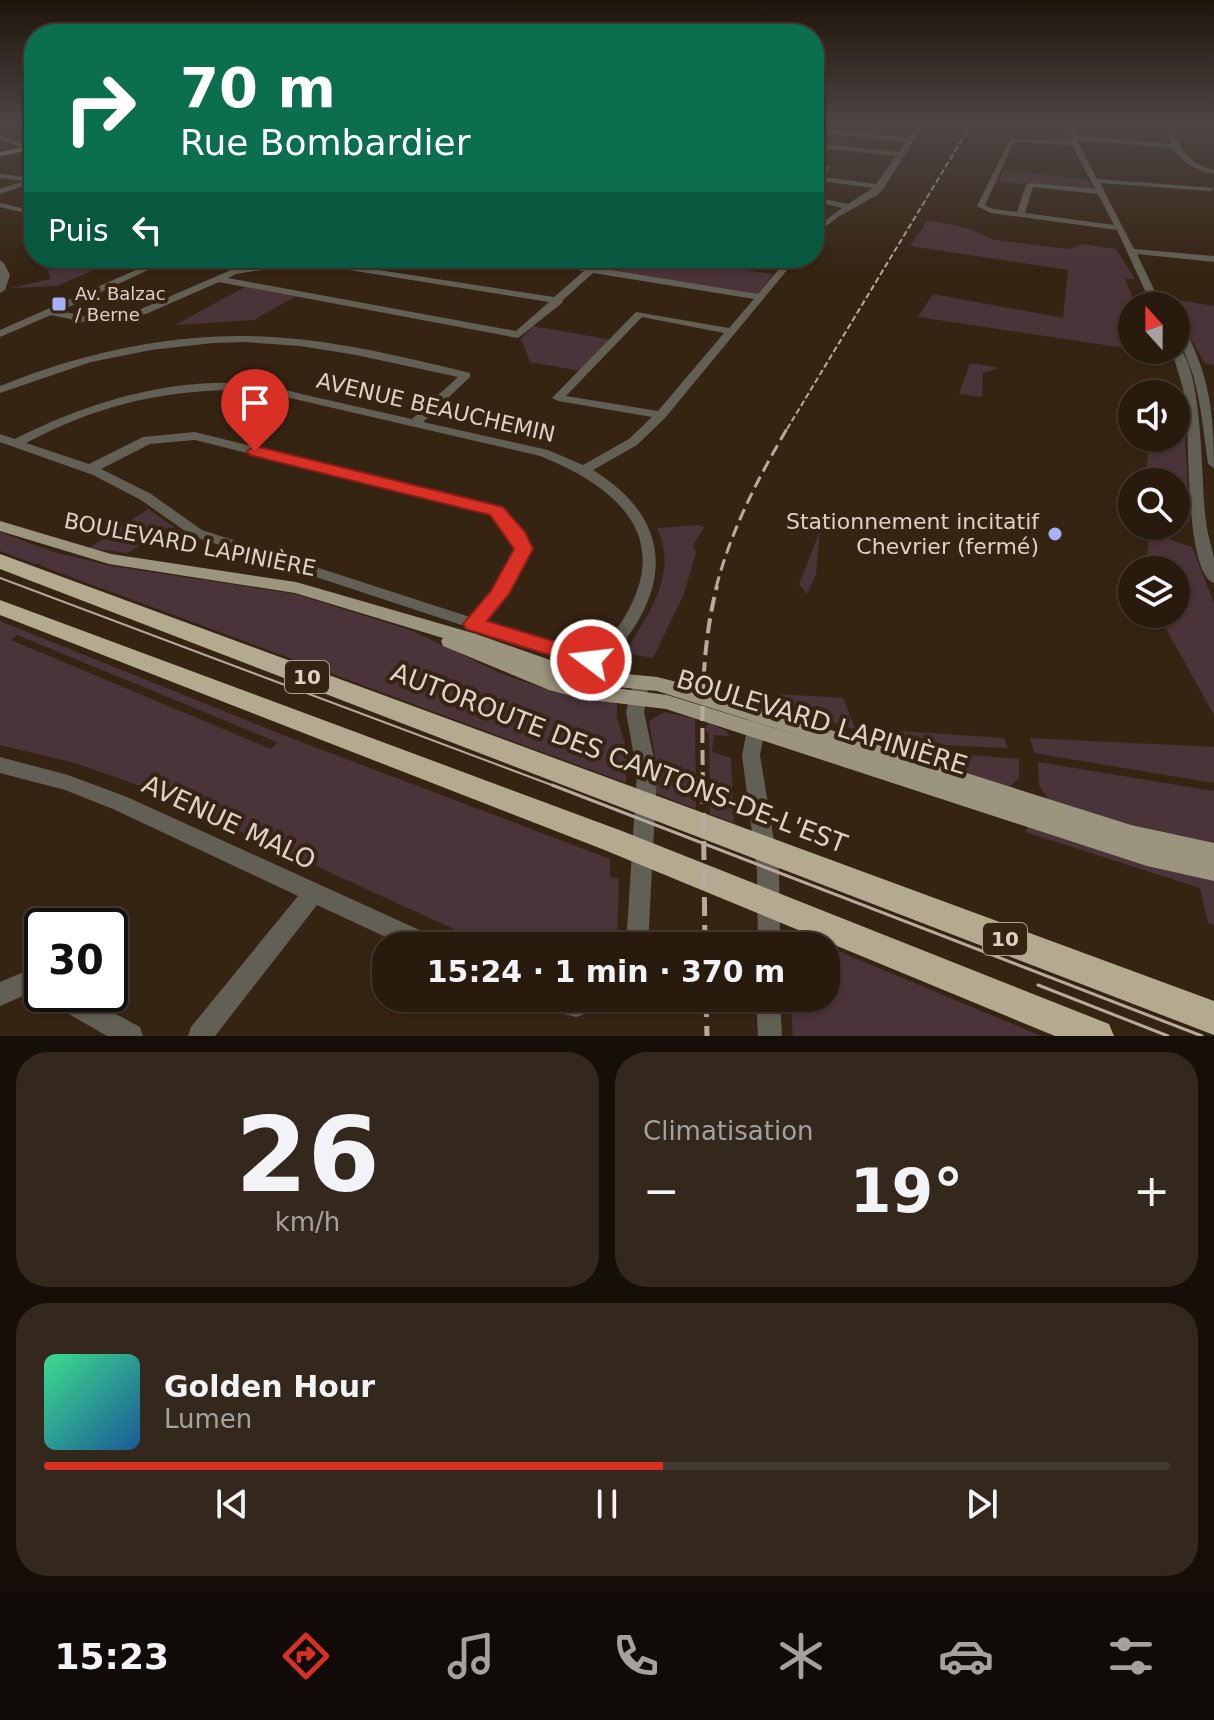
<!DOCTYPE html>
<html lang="fr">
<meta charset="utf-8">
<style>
body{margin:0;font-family:"DejaVu Sans",sans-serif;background:#34281c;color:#f1f3f6;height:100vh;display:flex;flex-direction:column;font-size:30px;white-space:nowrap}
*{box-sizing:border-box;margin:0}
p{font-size:26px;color:#a5a19e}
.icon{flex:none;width:44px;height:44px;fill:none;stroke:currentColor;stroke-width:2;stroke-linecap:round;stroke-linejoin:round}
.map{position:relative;height:1036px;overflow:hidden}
.drawer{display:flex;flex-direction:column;gap:16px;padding:16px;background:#160f08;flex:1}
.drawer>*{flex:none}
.hud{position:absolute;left:24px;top:24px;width:800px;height:244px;border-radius:32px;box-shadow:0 2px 6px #0004,0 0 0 2px #44392e;background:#0b6e4f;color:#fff;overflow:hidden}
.needle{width:52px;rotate:339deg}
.controls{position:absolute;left:1118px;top:292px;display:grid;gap:16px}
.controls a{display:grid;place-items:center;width:72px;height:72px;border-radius:50%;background:#281b0e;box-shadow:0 2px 6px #0004,0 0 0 2px #44392e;font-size:40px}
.speed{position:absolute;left:24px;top:908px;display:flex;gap:16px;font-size:40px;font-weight:700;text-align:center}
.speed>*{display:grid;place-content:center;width:104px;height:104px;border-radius:50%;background:#281b0e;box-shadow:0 2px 6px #0004,0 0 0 2px #44392e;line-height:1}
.speed .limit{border:4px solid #111;border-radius:12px;background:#fff;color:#111}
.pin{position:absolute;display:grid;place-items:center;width:68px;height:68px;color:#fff;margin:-82px -34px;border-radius:50% 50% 50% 0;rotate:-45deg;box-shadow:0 0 8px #0007}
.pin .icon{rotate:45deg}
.me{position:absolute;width:88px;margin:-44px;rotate:285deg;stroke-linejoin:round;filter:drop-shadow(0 0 6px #0008)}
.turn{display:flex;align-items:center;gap:28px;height:168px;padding:0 24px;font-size:36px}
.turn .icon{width:104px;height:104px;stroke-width:2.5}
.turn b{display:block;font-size:56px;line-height:68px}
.then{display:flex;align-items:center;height:76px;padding:0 24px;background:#0003;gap:16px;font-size:30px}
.big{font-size:60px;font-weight:800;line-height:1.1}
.drawer .widget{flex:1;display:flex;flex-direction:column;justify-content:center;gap:12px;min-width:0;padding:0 28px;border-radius:32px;background:#34281c}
.drawer .dial{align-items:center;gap:0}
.dial b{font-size:104px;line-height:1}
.song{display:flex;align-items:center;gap:24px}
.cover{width:96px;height:96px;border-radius:12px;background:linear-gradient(135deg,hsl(150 70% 55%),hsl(210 70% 35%))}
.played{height:8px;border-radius:4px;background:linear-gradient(90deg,#d93025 55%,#44392e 55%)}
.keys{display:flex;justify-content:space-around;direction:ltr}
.heat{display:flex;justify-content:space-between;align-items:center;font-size:44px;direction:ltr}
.drawer .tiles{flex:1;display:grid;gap:16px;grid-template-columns:1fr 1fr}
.widget:last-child{grid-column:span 2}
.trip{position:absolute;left:372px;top:932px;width:468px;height:80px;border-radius:32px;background:#281b0e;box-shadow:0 2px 6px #0004,0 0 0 2px #44392e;font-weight:800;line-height:80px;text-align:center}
.menu{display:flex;height:128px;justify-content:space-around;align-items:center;background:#100b06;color:#a5a19e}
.menu .icon{width:56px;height:56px}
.menu .selected{color:#d93025}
.menu b{font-size:36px;color:#f1f3f6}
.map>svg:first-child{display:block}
.green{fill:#4b3439;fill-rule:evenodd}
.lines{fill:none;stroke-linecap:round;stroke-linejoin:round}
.minor{fill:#625f54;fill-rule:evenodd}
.major{fill:#9c957e;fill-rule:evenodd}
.highway{fill:#b3aa8f;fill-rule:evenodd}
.tram-far1{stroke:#b8aa9f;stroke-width:2}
.tram{stroke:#b8aa9f;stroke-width:3}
.rail-far3{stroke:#b8aa9f;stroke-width:2;stroke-dasharray:6 3;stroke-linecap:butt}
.rail-far2{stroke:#b8aa9f;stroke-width:3;stroke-dasharray:12 6;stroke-linecap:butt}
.rail-far1{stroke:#b8aa9f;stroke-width:4;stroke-dasharray:15 7;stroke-linecap:butt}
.rail{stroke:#b8aa9f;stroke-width:5;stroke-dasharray:19 9;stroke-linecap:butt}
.route{fill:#d93025;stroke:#8d1f18;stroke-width:2}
.poi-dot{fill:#a8b0fc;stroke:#362413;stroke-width:3}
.labels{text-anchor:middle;stroke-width:8;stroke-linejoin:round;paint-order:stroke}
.far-poi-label{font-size:18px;fill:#ded2c8;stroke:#362413;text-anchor:start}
.shield{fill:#362413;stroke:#ac9e92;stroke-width:2}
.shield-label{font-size:20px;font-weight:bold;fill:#ded2c8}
.street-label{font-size:22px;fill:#ded2c8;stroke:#362413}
.poi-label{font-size:22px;fill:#ded2c8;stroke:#362413;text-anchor:end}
.near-street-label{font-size:26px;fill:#ded2c8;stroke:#362413}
</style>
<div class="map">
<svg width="1214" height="1036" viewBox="0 0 1214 1036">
<rect width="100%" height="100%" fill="#362413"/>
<path class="green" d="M1004 170 1088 180 1093 190 999 182Z
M928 220 967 228 995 240 1069 249 1082 244 1116 249 1135 279H1125L1136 306H1132V349L918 317 933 294 1063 318 1068 270 910 246Z
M45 258H92L94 262 119 259 57 286 10 288 51 279Z
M528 258H668L773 274 757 295Z
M245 287 296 296 254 320 175 325Z
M1166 298 1214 306V365L1205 363 1176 314V306H1171Z
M533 326 612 340 581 371 530 362 521 339Z
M970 363 1000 368 983 373 982 397 959 394Z
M1176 404 1183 408 1190 521 1176 525V482H1146L1149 438H1176Z
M148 509 174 527 127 553 89 548Z
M698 525 704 527 693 546 696 552 684 594 653 658 625 653C648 613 679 576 657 528Z
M820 531 816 574 807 594 799 584Z
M0 532 54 552 111 566 295 594 413 631 500 673 542 688 613 702 617 704V717L629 759 626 761V783L39 565 42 563 35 564 0 551Z
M1149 533 1192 547 1214 603V715L1158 614H1176V570H1146Z
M0 621 283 735 610 859V877L619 879 617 937 613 946H491L143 787 75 763 0 745ZM17 635 277 742V743L271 749 11 640Z
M778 694 843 698 855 728 1004 738 1008 748 897 743 777 704Z
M664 712 695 719 696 809 655 793 657 768 649 721Z
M709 723 726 731 729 736 714 735 712 752 731 758 734 823 710 814 709 733 705 730Z
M1030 738 1214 747V783L1034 753Z
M901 753 962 754 1019 759V778L1009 787Z
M1038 762 1214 791V845L1161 836 1049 800 1039 785Z
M1029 825 1214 879V925L1208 923 1200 888 1025 832Z
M826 946 1041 1036H793L790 998H826Z"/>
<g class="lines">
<path class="minor" d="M919 123H925L883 189 877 195 838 217 814 235V229L842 208 814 201V197L848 204 873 188 814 180V176H816L822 168 814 164V160L830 167 823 177 876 184 896 156 814 147V143L899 152 906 142 814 132V128L908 138Z
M1070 123H1076L1077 136 1171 144 1165 123H1171C1178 148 1188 164 1214 170V174C1196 170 1184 164 1173 148L1077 140 1097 179 1214 188 1211 191 1100 183 1134 249 1214 256V262L1137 254 1162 306H1152L1117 230 991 213 977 206 1010 139 1071 141ZM1014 142 1072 145 1095 189 1030 183 1026 185 1017 212 993 209 985 205ZM1033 187 1098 194 1114 225 1025 213Z
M0 135 30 147 31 148 26 149 0 139Z
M0 174 34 178V182L0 194V189L24 181 0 178Z
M0 203 34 211V215L0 207Z
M163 258H174L60 311 84 316 141 309 231 270 301 258 554 297 584 271 521 261 517 258H537L758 294 788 258H797L665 418 637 445 593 470C655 508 675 562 635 626 622 646 608 662 583 665L192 536 141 500 93 475 0 442V434L15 439C90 401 171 377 257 384 274 386 293 392 310 396 344 404 378 411 412 419L458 377 356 355 300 346 244 342 213 343 151 350 91 362 0 393V386C86 351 180 331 273 337 339 341 405 357 470 373V377L423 422 548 450 583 465 629 439 652 417 558 401 552 398 636 312 729 328 754 299 593 273 563 300 562 303 518 338 219 282 146 314 84 322 51 315 0 337V330ZM305 263 549 302 516 331 228 278 236 274ZM642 317 724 333 658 411 566 396ZM227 390 260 391 540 456C613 485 675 534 624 618 615 632 602 651 583 653L484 621 504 598 531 549 523 533 501 508 195 432 143 437 89 464 26 443C92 408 153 392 227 390ZM195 440 491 514 511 537 517 549 493 591 470 617 202 530 151 494 101 469 150 444Z
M0 260 4 263 10 275 5 290 0 293Z
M1176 320 1180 321C1209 371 1214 411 1214 468L1208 464C1204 434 1201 404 1193 375 1187 356 1176 339 1176 320Z
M1176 346C1204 362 1201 488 1206 521 1207 534 1212 546 1214 558 1214 566 1214 575 1214 583 1184 573 1190 434 1186 404 1183 385 1177 368 1171 350H1176Z
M639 682 645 684 648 688 644 712 657 773 648 946H626L637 773 626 712 633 684Z
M759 708 765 710 768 715 760 755 779 871 780 946H758L757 871 742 755 750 715 753 710Z
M0 757 68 775 127 797 437 938 440 946H405L317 905 215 1036H188L191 1027 298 896 113 809 65 790 0 773Z
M24 972 42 975V994H79L140 1027 143 1036H107L48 1002 45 996 25 995 0 1006V982Z
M530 998H614L610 1006 576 1017 534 1006Z
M756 998H780L782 1036H758Z"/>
<path class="major" d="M34 145V149L0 156V152Z
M0 521 111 554 296 582 476 634 576 669 657 677 685 684 1131 825 1214 843V881L1147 866 666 709 583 699 549 690 443 646 441 641 443 638 295 593 109 564 0 531ZM578 683 657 691 809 739 667 695Z"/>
<path class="highway" d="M0 554 1214 1001V1035L0 569Z
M0 600 622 831 1109 1024 1114 1036H1055L602 849 0 615Z"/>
<path class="tram-far1" d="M0 578 557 787"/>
<path class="tram" d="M552 785 1202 1036
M1038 985 1168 1036"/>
<path class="rail-far3" d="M787 429 972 123"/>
<path class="rail-far2" d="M716 588C731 530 758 478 788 427"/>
<path class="rail-far1" d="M703 787C702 719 700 652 717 586"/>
<path class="rail" d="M703 785 705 946
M706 998 707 1036"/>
</g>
<linearGradient id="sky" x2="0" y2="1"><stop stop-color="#1e140a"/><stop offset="0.46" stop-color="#4c4544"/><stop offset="1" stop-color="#4c4544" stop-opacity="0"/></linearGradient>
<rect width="1214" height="268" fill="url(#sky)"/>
<path class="route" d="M255 446 503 507 525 532 533 549 509 594 487 621 599 655 602 660 599 665 591 668 466 629 463 624 491 591 514 549 490 515 250 455 247 451Z"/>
<g class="poi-dot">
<rect x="51" y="296" width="16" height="16" rx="4"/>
<circle cx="1055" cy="534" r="8"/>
</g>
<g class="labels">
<g class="far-poi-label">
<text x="75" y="300">Av. Balzac<tspan x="75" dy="21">/ Berne</tspan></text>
</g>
<g class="shield">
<rect x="285" y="661" width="44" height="32" rx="6"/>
<rect x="983" y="923" width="44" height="32" rx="6"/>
</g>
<g class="shield-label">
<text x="307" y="684">10</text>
<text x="1005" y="946">10</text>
</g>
<g class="street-label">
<text transform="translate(436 407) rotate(13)" y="8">AVENUE BEAUCHEMIN</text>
<text transform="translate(190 544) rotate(11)" y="8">BOULEVARD LAPINIÈRE</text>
</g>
<g class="poi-label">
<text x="1039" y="529">Stationnement incitatif<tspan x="1039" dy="25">Chevrier (fermé)</tspan></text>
</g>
<g class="near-street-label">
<text transform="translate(822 722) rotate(17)" y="9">BOULEVARD LAPINIÈRE</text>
<text transform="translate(619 758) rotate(21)" y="9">AUTOROUTE DES CANTONS-DE-L'EST</text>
<text transform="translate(229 822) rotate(25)" y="9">AVENUE MALO</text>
</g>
</g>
</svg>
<div class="controls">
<a><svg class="needle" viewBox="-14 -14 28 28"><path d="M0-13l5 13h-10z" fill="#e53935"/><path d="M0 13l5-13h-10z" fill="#a5a19e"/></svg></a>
<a><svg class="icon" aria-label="sound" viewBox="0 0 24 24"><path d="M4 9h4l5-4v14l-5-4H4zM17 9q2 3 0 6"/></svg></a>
<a><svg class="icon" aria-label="search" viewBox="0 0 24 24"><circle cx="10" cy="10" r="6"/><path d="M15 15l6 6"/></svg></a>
<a><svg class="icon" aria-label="layers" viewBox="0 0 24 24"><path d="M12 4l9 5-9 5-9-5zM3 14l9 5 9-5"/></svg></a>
</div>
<div class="speed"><div class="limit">30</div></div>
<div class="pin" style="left:255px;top:451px;background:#d93025"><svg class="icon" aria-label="arrive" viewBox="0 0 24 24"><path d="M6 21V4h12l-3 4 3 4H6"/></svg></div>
<svg class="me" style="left:591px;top:660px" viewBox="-20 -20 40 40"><circle r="17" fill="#d93025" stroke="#fff" stroke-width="3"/><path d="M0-11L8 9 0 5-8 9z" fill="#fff"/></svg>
<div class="trip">15:24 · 1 min · 370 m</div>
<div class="hud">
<div class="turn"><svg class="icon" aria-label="right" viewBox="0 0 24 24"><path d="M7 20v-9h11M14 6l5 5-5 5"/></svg><div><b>70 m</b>Rue Bombardier</div></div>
<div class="then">Puis<svg class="icon" aria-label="left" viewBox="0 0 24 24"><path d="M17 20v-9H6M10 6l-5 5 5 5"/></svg></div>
</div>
</div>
<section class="drawer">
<div class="tiles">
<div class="widget dial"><b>26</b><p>km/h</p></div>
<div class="widget"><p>Climatisation</p>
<div class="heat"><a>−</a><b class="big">19°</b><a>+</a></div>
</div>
<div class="widget">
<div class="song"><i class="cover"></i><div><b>Golden Hour</b><p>Lumen</p></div></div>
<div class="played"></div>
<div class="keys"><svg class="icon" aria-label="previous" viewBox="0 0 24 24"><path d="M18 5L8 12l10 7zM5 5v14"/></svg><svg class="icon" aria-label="pause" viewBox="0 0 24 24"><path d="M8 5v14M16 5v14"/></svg><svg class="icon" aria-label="next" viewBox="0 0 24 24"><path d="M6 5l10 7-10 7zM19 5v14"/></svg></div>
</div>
</div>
</section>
<nav class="menu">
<b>15:23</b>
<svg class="icon selected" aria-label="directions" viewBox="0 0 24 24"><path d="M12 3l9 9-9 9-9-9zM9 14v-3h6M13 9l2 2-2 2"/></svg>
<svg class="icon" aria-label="music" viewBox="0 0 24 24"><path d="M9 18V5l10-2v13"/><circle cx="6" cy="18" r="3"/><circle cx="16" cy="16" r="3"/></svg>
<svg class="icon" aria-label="phone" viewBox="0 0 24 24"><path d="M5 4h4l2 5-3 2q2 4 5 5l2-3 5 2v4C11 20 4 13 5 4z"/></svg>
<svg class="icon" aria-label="climate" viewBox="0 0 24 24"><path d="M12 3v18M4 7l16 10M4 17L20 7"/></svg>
<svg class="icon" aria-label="car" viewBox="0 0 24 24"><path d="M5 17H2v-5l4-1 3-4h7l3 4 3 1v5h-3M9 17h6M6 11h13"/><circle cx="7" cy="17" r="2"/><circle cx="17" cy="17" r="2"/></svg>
<svg class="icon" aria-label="filters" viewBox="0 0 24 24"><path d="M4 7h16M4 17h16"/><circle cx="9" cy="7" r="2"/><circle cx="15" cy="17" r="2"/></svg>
</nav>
